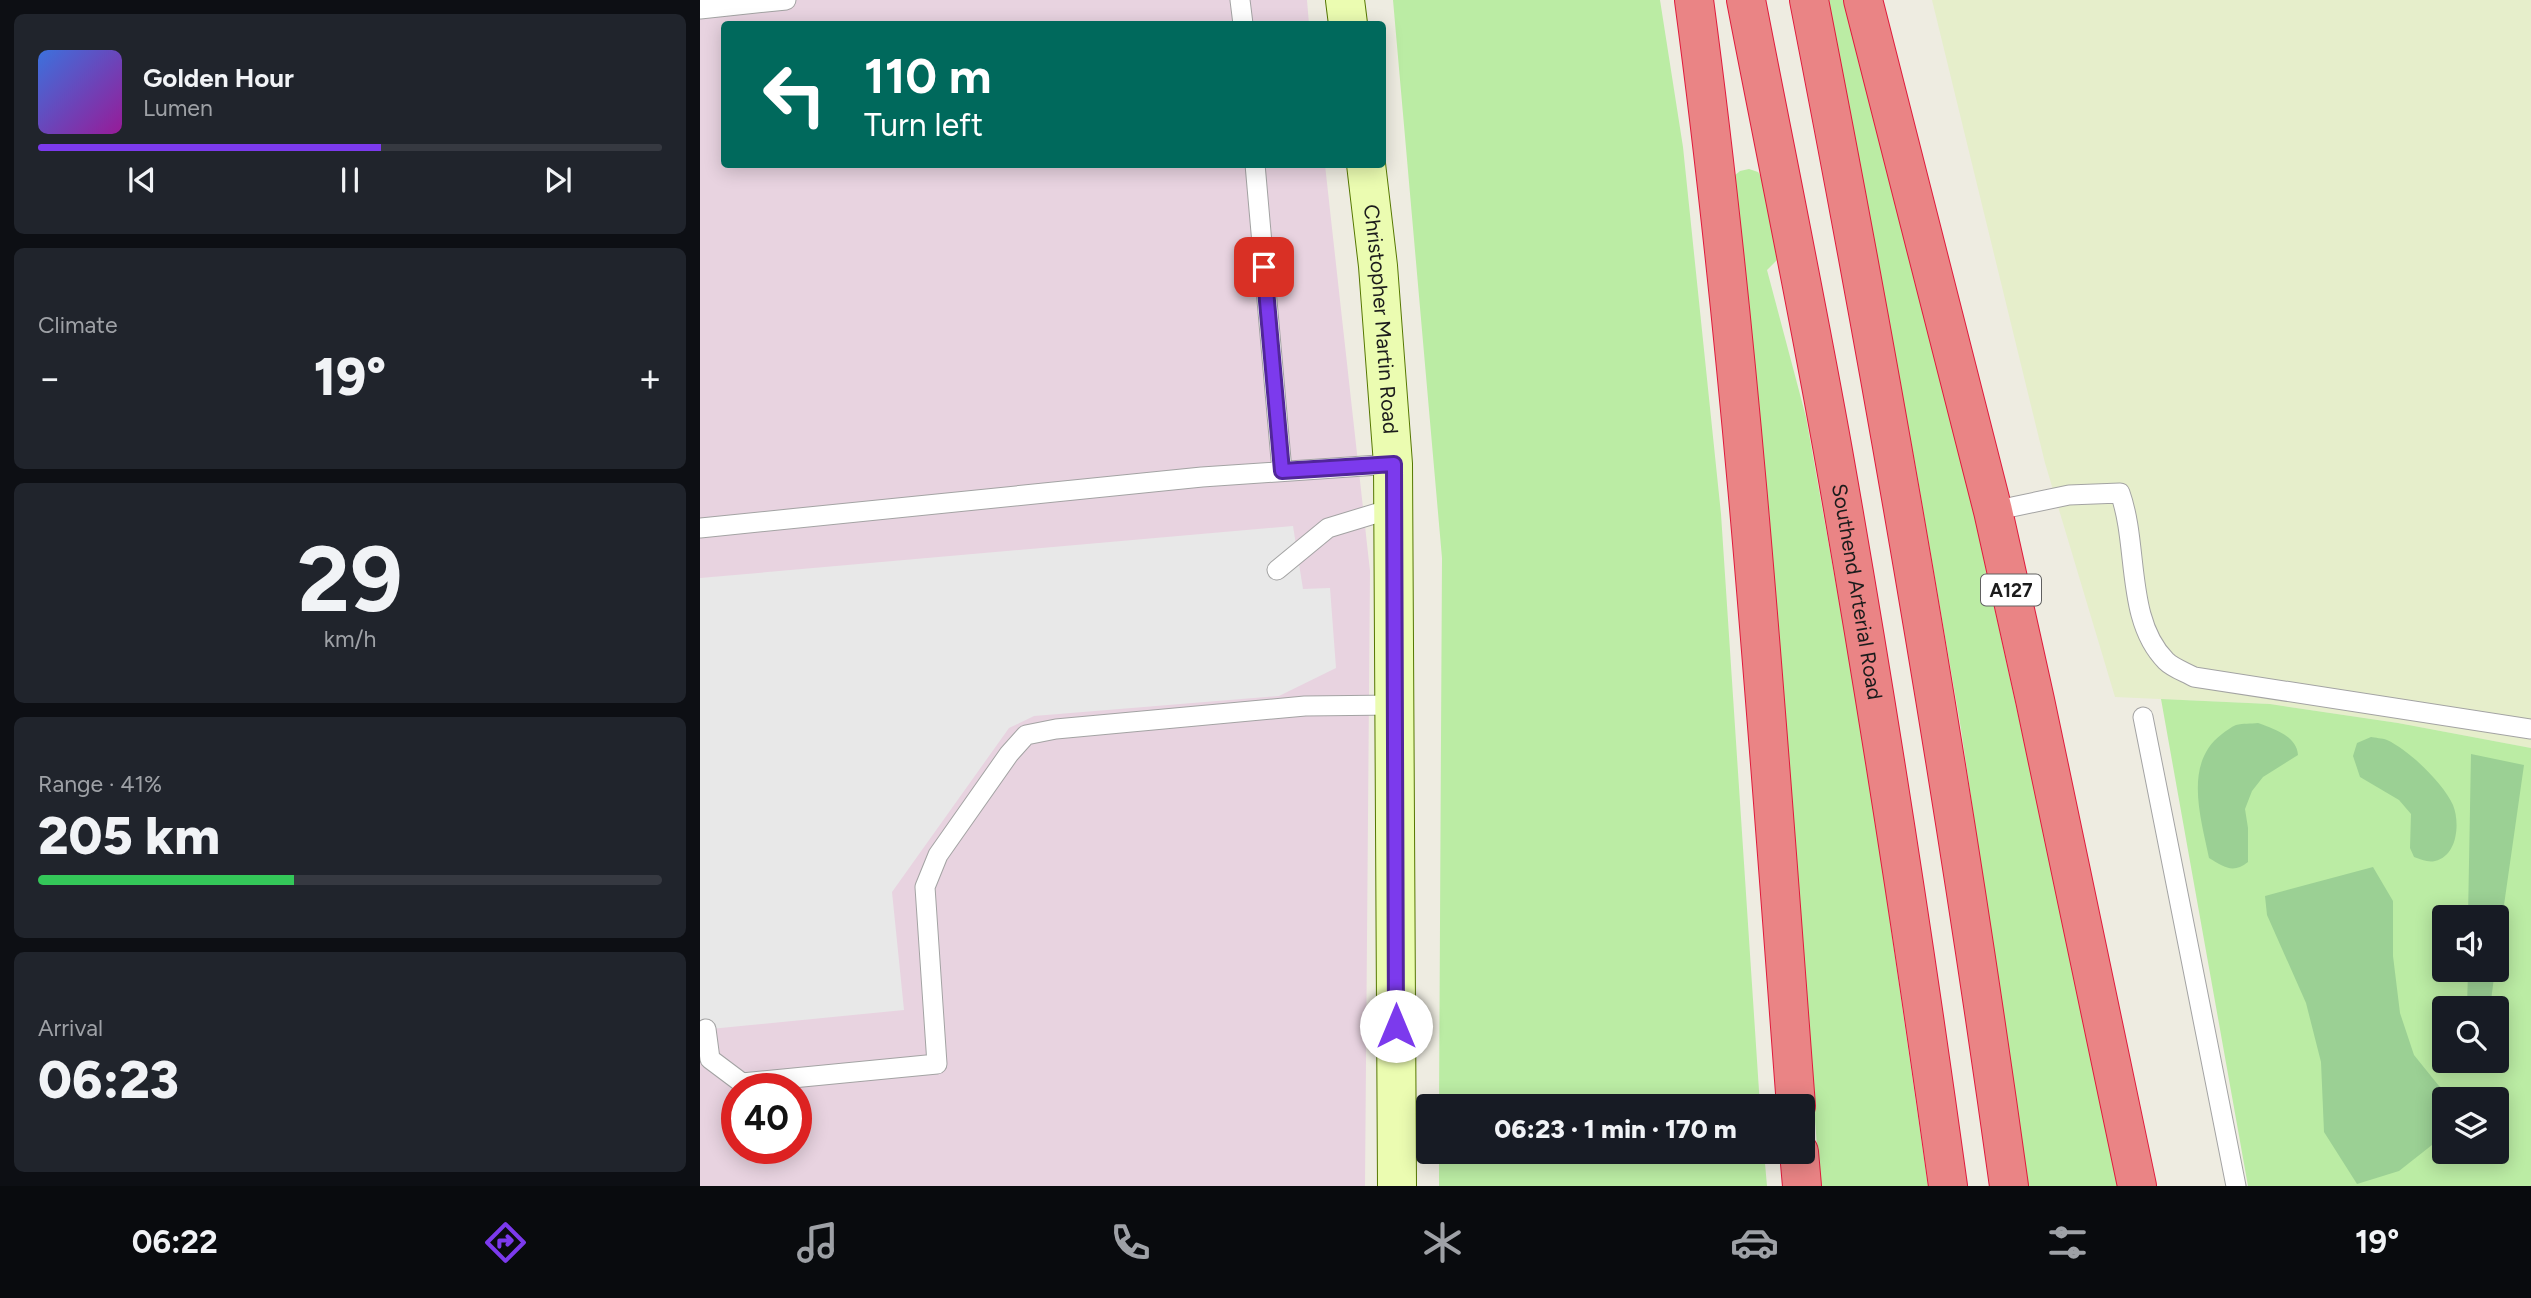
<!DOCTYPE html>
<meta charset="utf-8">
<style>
body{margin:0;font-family:Figtree,sans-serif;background:#20242c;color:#f1f3f6;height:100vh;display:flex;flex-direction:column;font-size:26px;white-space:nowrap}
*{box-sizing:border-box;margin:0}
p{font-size:23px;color:#9ea1a6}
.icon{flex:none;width:38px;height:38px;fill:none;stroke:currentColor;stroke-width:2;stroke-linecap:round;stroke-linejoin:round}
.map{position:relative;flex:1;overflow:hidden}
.details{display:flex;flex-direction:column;gap:14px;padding:14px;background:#0d0f14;width:700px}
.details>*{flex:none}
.top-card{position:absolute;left:21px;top:21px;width:665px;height:147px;border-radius:7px;box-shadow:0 4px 18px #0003;background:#00695c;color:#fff;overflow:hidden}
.fabs{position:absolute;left:1732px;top:905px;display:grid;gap:14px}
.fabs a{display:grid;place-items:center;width:77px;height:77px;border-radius:7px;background:#171b24;box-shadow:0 4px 18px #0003;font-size:35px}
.speed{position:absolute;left:21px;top:1073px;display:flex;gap:14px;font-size:35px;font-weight:700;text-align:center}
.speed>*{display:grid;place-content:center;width:91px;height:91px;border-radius:50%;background:#171b24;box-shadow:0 4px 18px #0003;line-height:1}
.speed .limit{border:10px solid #d22;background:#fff;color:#111}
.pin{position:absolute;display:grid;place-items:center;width:60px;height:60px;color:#fff;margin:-30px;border-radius:14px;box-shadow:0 4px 10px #0006}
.me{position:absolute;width:77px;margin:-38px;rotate:0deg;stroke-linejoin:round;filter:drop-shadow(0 0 5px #0008)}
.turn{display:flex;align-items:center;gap:24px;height:147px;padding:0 28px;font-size:32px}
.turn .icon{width:91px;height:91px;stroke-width:2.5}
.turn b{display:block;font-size:49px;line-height:60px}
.big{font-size:52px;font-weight:800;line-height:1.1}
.details .tile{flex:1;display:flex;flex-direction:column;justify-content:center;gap:10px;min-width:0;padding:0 24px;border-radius:10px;background:#20242c}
.details .dial{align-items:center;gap:0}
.dial b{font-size:91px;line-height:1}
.song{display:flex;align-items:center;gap:21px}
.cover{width:84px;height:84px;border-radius:10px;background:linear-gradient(135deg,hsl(220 70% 55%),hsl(300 70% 35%))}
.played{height:7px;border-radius:4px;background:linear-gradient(90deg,#7c3aed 55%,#363941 55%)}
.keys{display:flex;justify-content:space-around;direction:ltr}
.heat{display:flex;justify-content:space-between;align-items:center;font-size:38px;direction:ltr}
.charge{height:10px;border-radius:5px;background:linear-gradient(90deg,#34c759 41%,#363941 0)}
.trip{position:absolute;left:716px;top:1094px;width:399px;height:70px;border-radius:7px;background:#171b24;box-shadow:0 4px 18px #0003;font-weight:800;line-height:70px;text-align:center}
.dock{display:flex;height:112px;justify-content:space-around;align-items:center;background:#090b0e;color:#9ea1a6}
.dock .icon{width:49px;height:49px}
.dock .active{color:#7c3aed}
.dock b{font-size:32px;color:#f1f3f6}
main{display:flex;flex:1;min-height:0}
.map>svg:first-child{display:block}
.industrial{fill:#e8d3e0;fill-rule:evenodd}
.farmland{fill:#e6eecb}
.grass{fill:#bbeca4;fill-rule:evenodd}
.forest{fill:#9bd094}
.parking{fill:#e8e8e8}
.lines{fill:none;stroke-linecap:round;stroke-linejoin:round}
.lane-casing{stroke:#a3a3a3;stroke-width:21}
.secondary-casing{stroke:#570;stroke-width:40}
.highway-casing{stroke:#df1b3c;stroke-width:40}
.lane{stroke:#fff;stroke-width:19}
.secondary{stroke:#ebfcb1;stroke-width:38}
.highway{stroke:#ea8485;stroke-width:38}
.route-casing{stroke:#51269a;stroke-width:18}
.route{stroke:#7c3aed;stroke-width:12}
.labels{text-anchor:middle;stroke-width:7;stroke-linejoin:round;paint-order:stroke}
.shield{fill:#fff;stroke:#606060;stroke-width:2}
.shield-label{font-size:19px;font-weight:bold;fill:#1c1c1c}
.street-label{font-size:21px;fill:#1c1c1c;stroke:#fff}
</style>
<main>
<section class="details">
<div class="tile">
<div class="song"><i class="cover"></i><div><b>Golden Hour</b><p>Lumen</p></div></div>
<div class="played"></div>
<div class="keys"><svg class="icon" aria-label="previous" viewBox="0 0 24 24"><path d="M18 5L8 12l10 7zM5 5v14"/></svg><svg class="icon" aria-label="pause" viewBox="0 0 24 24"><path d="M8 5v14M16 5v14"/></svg><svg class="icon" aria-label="next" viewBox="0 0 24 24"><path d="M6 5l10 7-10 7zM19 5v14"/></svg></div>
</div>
<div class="tile"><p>Climate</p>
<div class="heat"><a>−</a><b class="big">19°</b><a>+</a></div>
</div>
<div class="tile dial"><b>29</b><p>km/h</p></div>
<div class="tile"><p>Range · 41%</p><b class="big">205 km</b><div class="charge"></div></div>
<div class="tile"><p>Arrival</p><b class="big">06:23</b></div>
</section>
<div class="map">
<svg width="1831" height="1186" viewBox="0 0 1831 1186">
<rect width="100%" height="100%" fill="#eeece1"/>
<path class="industrial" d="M0 0H607L609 24H24V164L625 165 670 571 665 1186H0ZM37 1088H96V1148H37Z"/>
<path class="farmland" d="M1232 0H1831V748L1698 723 1570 704 1415 697 1345 463Z"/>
<path class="grass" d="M693 0H960L983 147 1021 514 1060 1106H739L742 558Z
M1127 0H1145L1261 455 1381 1002 1418 1186H1328L1261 729 1215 463Z
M1049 169 1058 172 1063 180 1077 260 1067 270 1106 417 1145 635 1176 825 1228 1186H1120L1069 511 1034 176 1040 171Z
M1461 699 1570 704 1698 723 1831 748V1186H1548ZM1745 917H1797V970H1745ZM1745 1008H1797V1060H1745ZM1745 1099H1797V1152H1745Z
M739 1152H1064L1067 1186H739Z"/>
<path class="forest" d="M1558 723C1574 729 1597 736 1598 755L1563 777 1552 791 1545 809 1548 828V862C1533 874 1524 867 1509 858 1501 818 1483 763 1522 734 1526 731 1531 727 1536 725 1543 723 1551 724 1558 723Z
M1671 737C1675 738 1682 738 1687 740 1709 750 1743 783 1753 805 1760 822 1758 856 1735 861 1728 863 1721 859 1714 857L1710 848 1711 814 1699 800 1660 777 1653 756 1657 743Z
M1771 754 1824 765 1797 954V917H1768Z
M1673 867 1693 901V956L1700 1013 1714 1055 1739 1086 1759 1099H1745V1132L1732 1145 1699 1171 1657 1184 1624 1132 1621 1062 1606 1003 1567 915 1565 896Z
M1768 970H1795L1790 1008H1767Z"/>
<path class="parking" d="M593 526 603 589 630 588 636 668 579 696 334 716 309 728 192 892 204 1010 0 1030V578Z"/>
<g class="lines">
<g class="lane-casing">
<path id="lane" d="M540 0 543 24
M0 9 86 0
M555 164 582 471
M1293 511 1369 495 1420 493C1439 546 1425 620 1466 661 1473 668 1485 672 1494 677L1831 729
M0 528 502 477 693 464
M577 570 628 528 694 508
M1443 717 1536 1186
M6 1029 10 1059 42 1083 237 1064 225 887 238 855 309 754 326 735 356 729 605 706 695 705"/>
</g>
<g class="secondary-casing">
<g id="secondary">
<path d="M645 0 648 24"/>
<path id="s1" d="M666 164 678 266 693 464 697 1186"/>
</g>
</g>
<g class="highway-casing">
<g id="highway">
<path d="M994 0C1043 367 1068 737 1096 1106"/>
<path id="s2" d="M1046 0C1075 150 1106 300 1133 451 1176 695 1214 940 1248 1186"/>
<path d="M1109 0C1186 394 1254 789 1309 1186"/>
<path d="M1163 0 1293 511 1335 700 1437 1186"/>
<path d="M1099 1152 1102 1186"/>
</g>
</g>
<use href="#lane" class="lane"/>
<use href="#secondary" class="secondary"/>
<use href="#highway" class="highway"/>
</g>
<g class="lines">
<g class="route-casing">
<path id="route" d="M564 267 582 471 694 464 696 1026"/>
</g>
<use href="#route" class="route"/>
</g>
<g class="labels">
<rect class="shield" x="1281" y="574.5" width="60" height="31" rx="5"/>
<g class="shield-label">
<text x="1311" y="597">A127</text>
</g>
<g class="street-label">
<text dy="7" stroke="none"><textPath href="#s1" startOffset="156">Christopher Martin Road</textPath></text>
<text dy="7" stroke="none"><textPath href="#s2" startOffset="602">Southend Arterial Road</textPath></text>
</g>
</g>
</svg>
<div class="fabs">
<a><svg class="icon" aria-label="sound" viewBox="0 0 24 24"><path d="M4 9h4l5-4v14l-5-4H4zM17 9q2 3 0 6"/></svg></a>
<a><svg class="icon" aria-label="search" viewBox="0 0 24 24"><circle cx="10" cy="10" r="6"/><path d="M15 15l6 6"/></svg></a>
<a><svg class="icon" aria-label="layers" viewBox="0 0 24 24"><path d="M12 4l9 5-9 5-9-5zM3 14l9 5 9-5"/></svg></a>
</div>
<div class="speed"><div class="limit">40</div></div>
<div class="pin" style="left:564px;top:267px;background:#d93025"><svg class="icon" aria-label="arrive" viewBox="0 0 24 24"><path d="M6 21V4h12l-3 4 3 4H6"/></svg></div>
<svg class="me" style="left:696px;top:1026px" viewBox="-20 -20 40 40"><circle r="19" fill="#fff"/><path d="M0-13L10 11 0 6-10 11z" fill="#7c3aed"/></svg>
<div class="trip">06:23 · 1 min · 170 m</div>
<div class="top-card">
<div class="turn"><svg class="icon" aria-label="left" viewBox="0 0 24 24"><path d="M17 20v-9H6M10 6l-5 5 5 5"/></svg><div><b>110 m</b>Turn left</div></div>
</div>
</div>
</main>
<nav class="dock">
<b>06:22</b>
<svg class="icon active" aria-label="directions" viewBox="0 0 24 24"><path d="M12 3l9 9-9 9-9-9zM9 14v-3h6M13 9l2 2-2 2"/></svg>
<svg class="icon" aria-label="music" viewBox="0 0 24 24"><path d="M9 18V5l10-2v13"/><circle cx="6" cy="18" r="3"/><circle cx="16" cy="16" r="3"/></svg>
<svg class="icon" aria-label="phone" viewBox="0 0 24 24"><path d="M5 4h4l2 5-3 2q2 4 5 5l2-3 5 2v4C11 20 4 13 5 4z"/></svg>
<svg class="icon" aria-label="climate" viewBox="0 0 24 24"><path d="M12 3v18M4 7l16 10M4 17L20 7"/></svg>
<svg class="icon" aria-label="car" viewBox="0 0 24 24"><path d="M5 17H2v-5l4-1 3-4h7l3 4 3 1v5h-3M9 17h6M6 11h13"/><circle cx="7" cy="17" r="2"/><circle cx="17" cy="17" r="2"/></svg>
<svg class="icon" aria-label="filters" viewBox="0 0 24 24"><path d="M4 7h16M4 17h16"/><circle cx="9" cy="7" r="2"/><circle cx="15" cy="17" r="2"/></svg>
<b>19°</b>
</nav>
